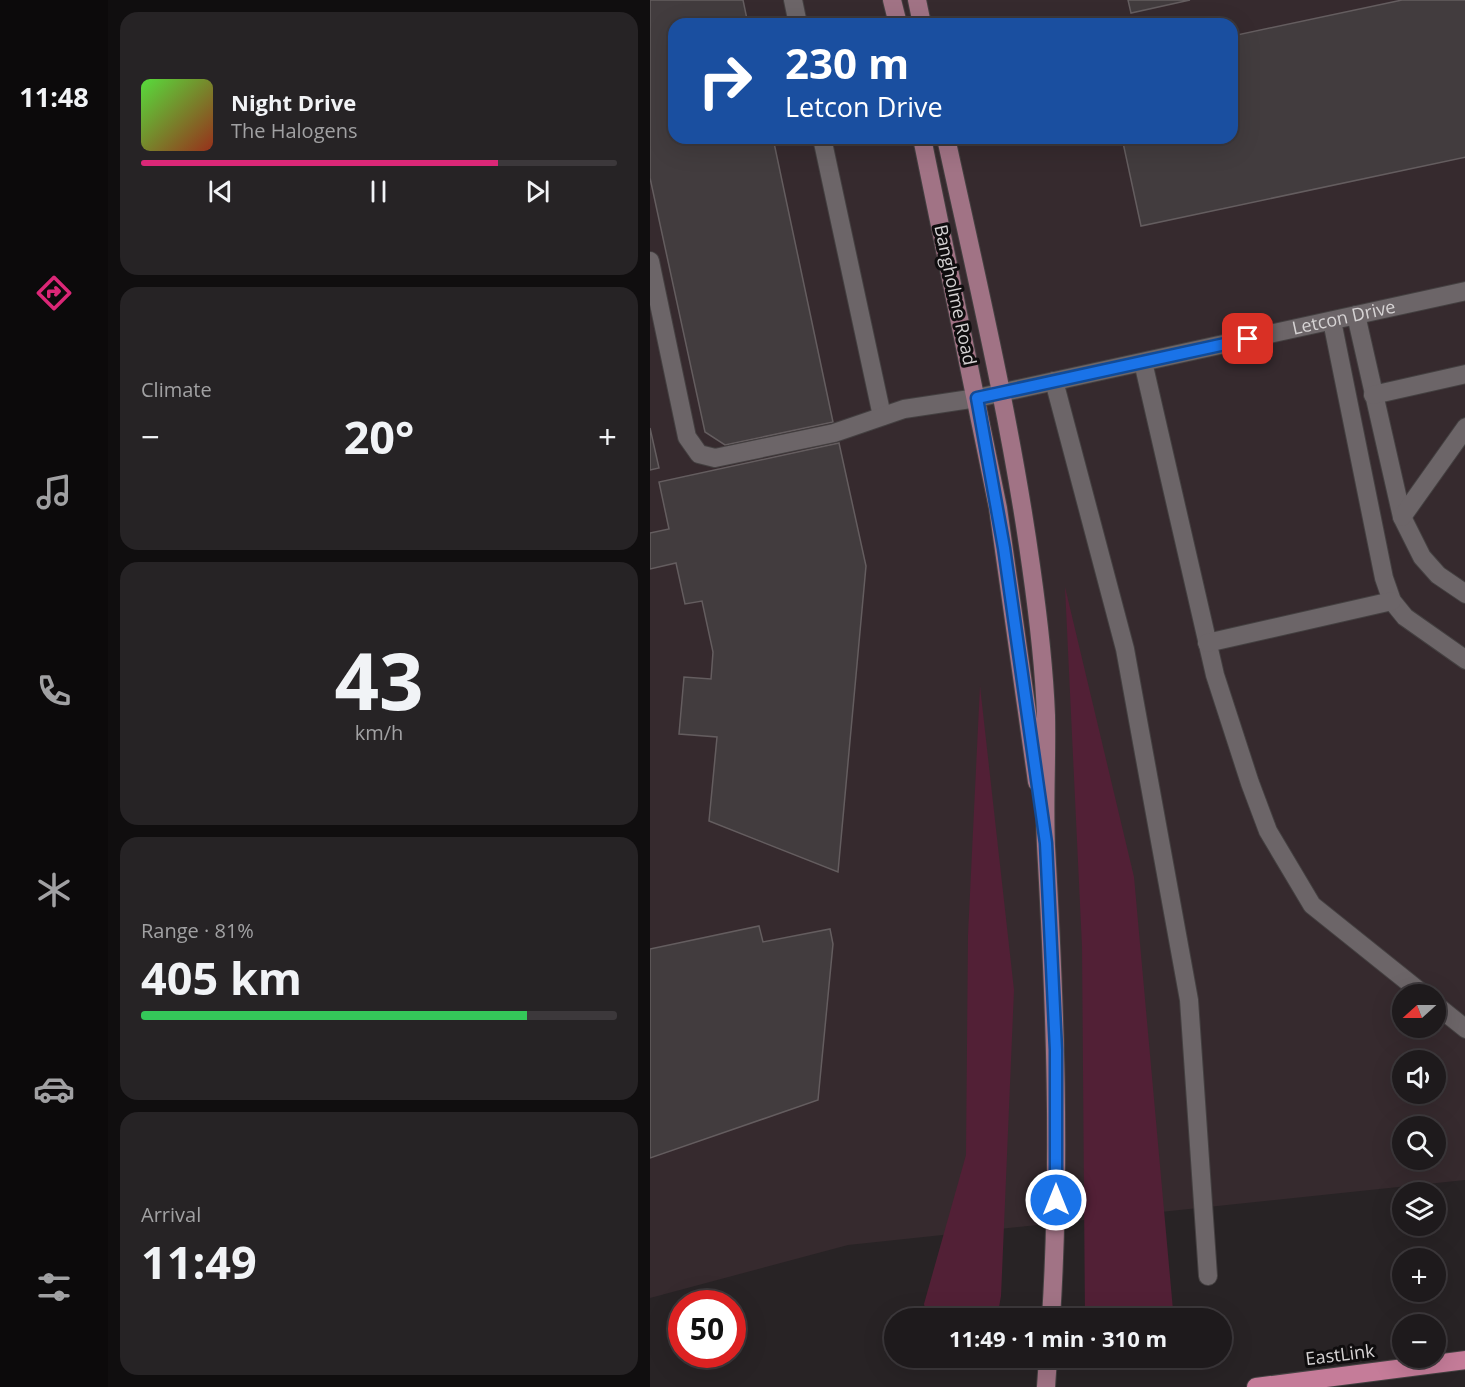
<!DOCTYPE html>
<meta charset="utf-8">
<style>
body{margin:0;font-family:"Open Sans",sans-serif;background:#262325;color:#f1f3f6;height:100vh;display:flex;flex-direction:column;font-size:22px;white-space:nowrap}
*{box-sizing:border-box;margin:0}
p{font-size:20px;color:#a1a1a3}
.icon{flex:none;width:33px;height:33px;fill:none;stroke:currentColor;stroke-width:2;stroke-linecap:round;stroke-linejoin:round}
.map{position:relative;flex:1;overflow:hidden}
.details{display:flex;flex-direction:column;gap:12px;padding:12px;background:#100e0f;width:542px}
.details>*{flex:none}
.top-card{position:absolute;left:18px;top:18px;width:570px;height:126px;border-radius:18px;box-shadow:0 6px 24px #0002,0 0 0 2px #3c383b;background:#1a4fa0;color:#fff;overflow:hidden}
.needle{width:39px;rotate:249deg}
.buttons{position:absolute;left:742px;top:984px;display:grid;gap:12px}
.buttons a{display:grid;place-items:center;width:54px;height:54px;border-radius:50%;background:#1e1a1c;box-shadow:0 6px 24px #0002,0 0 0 2px #3c383b;font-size:30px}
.speed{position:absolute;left:18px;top:1290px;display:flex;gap:12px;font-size:30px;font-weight:700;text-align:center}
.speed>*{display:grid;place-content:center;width:78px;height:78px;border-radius:50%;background:#1e1a1c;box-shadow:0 6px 24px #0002,0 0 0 2px #3c383b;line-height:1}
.speed .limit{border:9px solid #d22;background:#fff;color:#111}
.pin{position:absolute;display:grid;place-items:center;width:51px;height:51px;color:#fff;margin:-26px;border-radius:12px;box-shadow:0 3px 9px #0006}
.me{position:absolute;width:66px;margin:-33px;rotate:0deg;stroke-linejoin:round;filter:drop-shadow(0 0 4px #0008)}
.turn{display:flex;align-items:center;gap:21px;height:126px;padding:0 18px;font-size:27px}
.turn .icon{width:78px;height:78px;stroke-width:2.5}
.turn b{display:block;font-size:42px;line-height:51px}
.big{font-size:45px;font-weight:700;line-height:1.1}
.details .card{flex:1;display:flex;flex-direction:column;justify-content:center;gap:9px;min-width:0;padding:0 21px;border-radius:18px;background:#262325}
.details .dial{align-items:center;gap:0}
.dial b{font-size:78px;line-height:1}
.song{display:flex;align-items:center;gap:18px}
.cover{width:72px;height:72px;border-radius:9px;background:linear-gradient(135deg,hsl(110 70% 55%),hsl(10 70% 35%))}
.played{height:6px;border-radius:3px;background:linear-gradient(90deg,#db2777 75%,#3c383b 75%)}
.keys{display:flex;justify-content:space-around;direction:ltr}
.heat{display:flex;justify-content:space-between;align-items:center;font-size:33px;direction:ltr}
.charge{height:9px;border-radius:4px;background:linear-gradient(90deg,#34c759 81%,#3c383b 0)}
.trip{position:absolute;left:234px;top:1308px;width:348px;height:60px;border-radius:30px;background:#1e1a1c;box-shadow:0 6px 24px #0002,0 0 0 2px #3c383b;font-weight:700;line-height:60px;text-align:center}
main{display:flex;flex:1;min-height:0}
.menu{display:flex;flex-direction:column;width:108px;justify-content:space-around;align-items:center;background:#0c0a0b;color:#a1a1a3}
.menu .icon{width:42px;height:42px}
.menu .active{color:#db2777}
.menu b{font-size:27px;color:#f1f3f6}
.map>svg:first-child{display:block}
.built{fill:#362a2e;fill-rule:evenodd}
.green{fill:#522036}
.building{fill:#423c3e;stroke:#645d5f;stroke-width:1.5}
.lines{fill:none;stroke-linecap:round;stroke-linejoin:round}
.minor-casing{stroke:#444041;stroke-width:20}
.major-casing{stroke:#444041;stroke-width:20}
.highway-casing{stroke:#444041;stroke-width:20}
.minor{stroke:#6c6568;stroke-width:18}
.major{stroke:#a17385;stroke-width:18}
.highway{stroke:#c57c99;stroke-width:18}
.route-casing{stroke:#114b97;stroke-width:15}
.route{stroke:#1a73e8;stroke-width:10}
.labels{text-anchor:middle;stroke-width:6;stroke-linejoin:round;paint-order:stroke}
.street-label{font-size:18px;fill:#d6d3d4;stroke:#0f0d0e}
</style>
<main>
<nav class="menu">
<b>11:48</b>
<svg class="icon active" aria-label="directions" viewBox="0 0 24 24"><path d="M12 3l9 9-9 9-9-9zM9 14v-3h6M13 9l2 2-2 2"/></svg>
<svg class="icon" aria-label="music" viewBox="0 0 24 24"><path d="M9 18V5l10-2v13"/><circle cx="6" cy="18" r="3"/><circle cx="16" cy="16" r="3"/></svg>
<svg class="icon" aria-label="phone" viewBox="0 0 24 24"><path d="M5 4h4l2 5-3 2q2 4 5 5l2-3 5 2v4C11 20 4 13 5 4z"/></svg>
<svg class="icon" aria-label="climate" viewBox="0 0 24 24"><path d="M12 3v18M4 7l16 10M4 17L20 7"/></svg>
<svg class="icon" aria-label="car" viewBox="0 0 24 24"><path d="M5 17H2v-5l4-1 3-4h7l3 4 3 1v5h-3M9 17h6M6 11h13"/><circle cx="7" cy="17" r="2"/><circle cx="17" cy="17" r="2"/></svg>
<svg class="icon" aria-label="filters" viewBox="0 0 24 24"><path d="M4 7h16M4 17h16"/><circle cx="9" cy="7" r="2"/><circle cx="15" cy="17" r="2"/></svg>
</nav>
<section class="details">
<div class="card">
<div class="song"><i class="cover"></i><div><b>Night Drive</b><p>The Halogens</p></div></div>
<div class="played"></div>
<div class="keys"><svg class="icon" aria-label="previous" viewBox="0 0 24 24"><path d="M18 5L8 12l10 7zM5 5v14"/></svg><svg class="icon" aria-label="pause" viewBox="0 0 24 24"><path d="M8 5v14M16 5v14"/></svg><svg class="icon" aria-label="next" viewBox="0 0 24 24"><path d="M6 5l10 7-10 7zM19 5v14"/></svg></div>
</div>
<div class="card"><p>Climate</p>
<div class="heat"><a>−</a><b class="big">20°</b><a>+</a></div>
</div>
<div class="card dial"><b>43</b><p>km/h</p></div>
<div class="card"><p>Range · 81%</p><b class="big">405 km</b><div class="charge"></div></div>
<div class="card"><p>Arrival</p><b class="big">11:49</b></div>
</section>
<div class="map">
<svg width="816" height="1387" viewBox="0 0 816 1387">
<rect width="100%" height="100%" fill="#282325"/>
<path class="built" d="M0 0H815V1180L198 1245 0 1298ZM24 24H582V138H24ZM753 994H786V1028H753ZM753 1060H786V1094H753ZM753 1126H786V1160H753Z"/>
<path class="green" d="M415 587 484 877 523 1310 477 1318H435L432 946Z
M330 686 364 990 351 1296 347 1318H277L274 1304 316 1155 318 935Z
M285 1358H342L341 1365 287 1368Z"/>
<path class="building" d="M0 0H93L98 24H24V138H123L183 422 75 445 55 432 0 178Z
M478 0H540L481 13Z
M752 0H816V157L491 226 472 138H582V36Z
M0 428 9 468 0 470Z
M189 443 216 566 188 872 59 821 67 737 29 734 34 677 61 679 63 652 52 601 35 604 26 563 0 569V533L19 529 9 482Z
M109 926 113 942 180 929 183 944 168 1100 0 1158V949Z"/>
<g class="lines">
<g class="minor-casing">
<g id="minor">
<path d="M143 0 148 24"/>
<path d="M172 138 232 416"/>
<path id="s1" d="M0 261 37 437 49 454 65 458 184 433 254 409 327 398 816 291"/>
<path d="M706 315 752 517 772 557 788 575 816 594"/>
<path d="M682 321 734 578 742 601 755 617 816 660"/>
<path d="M493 362 565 675 600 783 618 831 662 905 773 994"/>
<path d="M404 381 475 649 539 1000 558 1276"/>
<path d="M723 395 816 374"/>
<path d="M752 517 816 427"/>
<path d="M557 643 742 601"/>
<path d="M786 1005 816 1029"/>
</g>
</g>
<g class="major-casing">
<path id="major" d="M242 0 248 24
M267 0 272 24
M272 138 348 508 387 782
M296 138C327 280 361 422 381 566 388 615 394 665 396 715 397 759 394 803 396 846 405 1004 411 1161 401 1318
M396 1387 398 1358"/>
</g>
<g class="highway-casing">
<path id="highway" d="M606 1387 816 1360"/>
</g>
<use href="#minor" class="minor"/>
<use href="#major" class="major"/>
<use href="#highway" class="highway"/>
</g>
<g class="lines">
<g class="route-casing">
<path id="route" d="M406 1200V1050L396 843 354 548 327 398 598 339"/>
</g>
<use href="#route" class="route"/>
</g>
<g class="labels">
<g class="street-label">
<text transform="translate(305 295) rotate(78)" y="6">Bangholme Road</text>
<text dy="6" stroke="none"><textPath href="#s1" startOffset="862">Letcon Drive</textPath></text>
<text transform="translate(690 1355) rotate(-7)" y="6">EastLink</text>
</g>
</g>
</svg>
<div class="buttons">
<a><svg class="needle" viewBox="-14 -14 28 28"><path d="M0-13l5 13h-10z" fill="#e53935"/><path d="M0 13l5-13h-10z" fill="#a1a1a3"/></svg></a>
<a><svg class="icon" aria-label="sound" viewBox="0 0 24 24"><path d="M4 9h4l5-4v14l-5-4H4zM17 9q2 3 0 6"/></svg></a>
<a><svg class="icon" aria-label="search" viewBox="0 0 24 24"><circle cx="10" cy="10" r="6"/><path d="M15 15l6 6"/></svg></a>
<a><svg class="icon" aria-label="layers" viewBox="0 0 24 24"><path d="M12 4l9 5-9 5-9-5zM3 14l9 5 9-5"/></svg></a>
<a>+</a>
<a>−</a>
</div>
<div class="speed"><div class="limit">50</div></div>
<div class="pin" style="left:598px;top:339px;background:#d93025"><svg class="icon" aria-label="arrive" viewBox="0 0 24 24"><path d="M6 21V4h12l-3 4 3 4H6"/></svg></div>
<svg class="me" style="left:406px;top:1200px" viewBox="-20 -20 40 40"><circle r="17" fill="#1a73e8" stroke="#fff" stroke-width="3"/><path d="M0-11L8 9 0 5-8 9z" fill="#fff"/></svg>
<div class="trip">11:49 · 1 min · 310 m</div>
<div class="top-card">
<div class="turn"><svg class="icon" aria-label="right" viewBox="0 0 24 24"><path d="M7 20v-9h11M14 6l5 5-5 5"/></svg><div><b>230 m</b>Letcon Drive</div></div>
</div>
</div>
</main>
